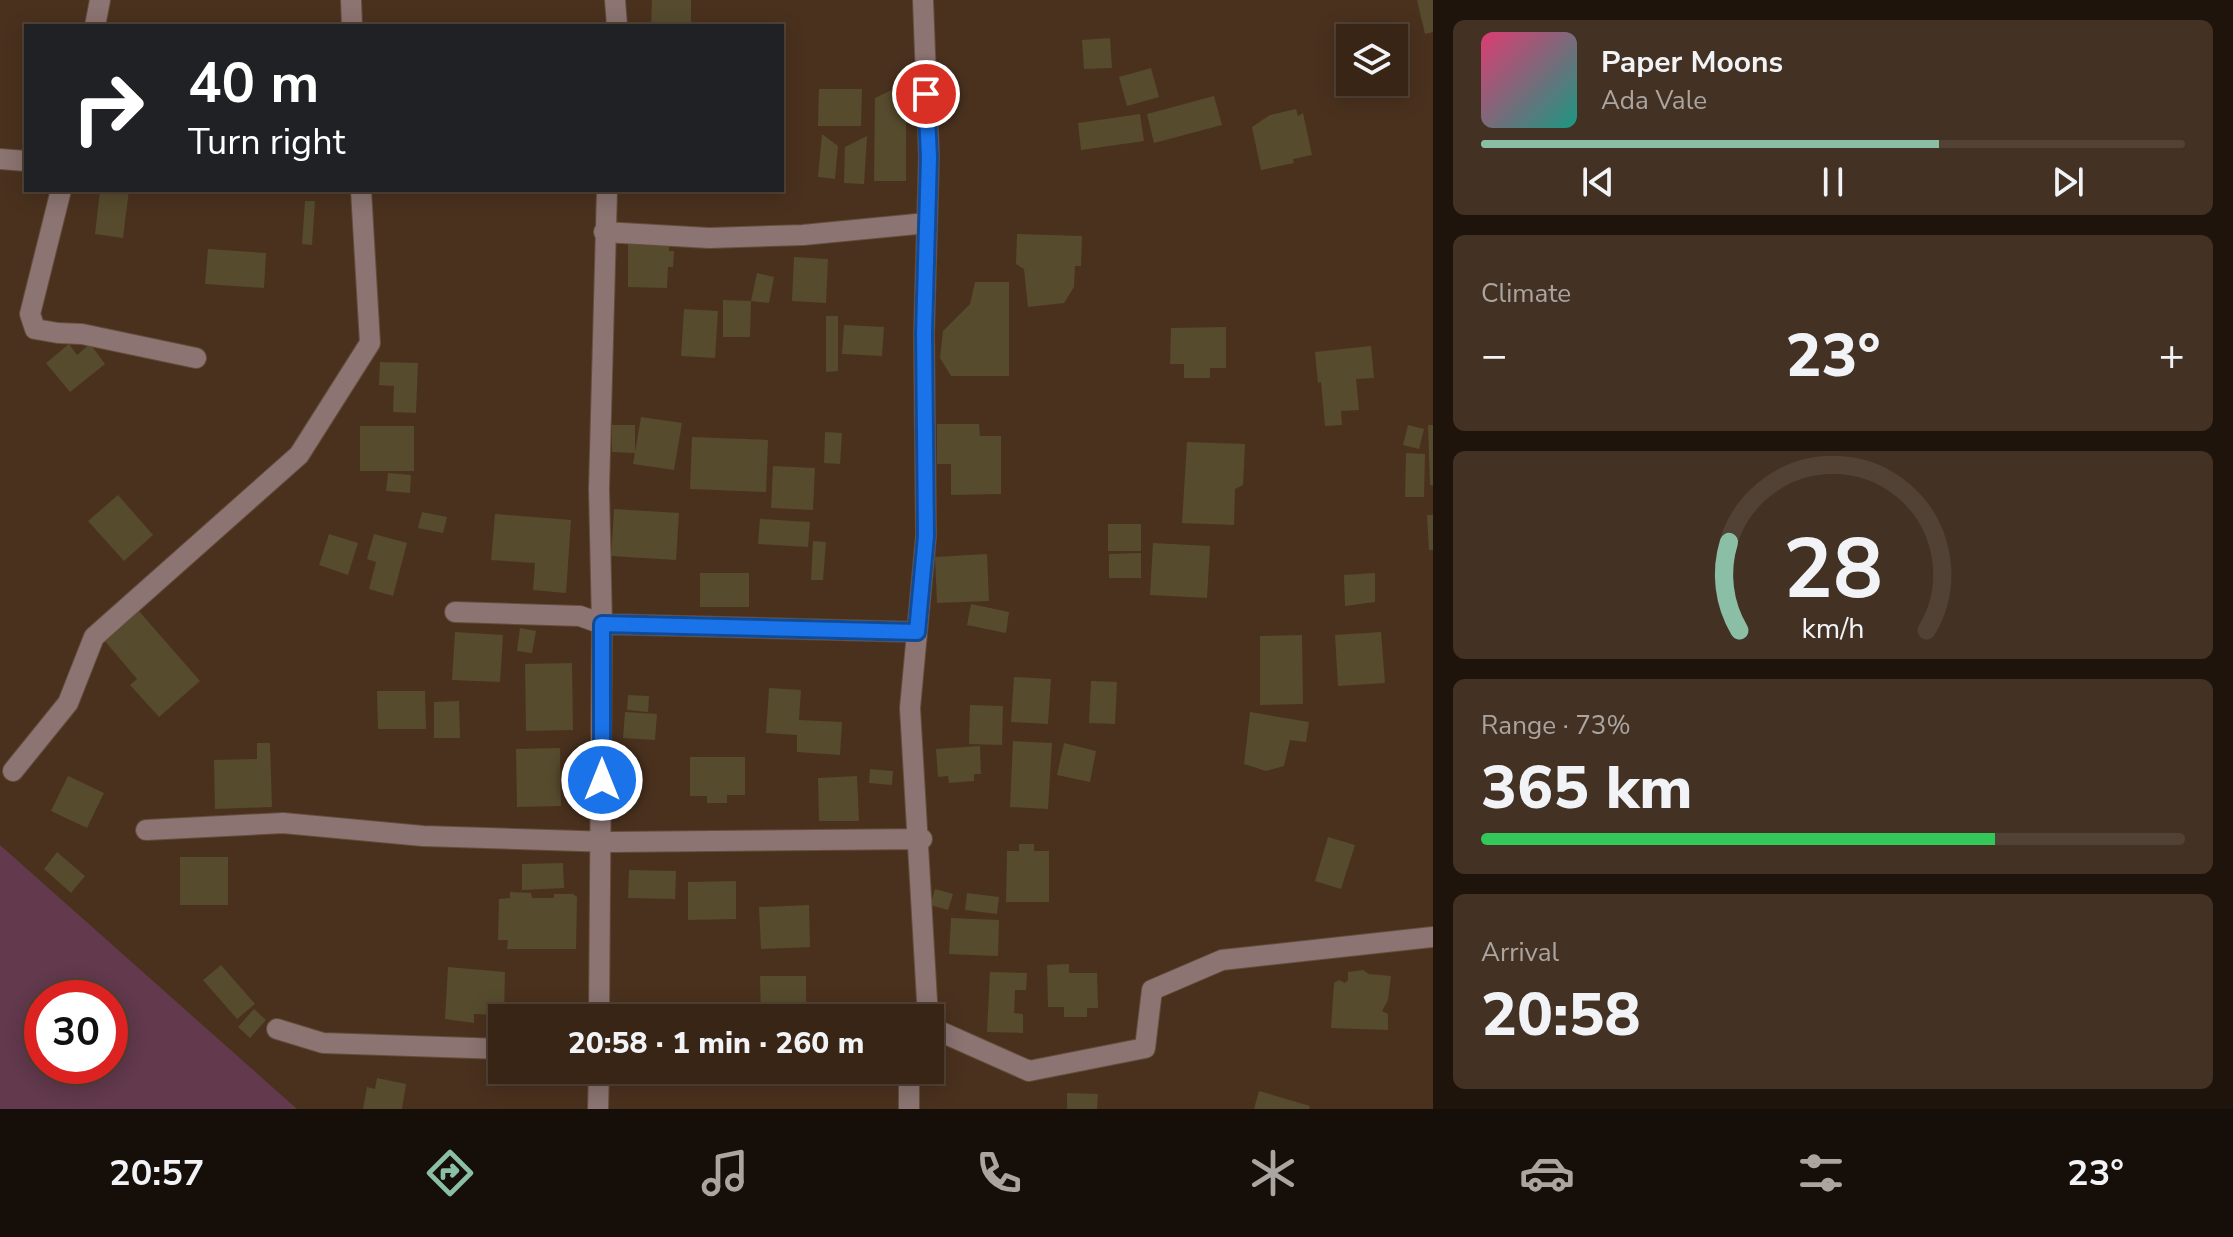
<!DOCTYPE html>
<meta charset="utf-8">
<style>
body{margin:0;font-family:"Nunito Sans",sans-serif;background:#433123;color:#f1f3f6;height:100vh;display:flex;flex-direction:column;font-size:30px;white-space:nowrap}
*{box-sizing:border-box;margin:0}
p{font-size:26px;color:#aba5a1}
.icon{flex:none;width:44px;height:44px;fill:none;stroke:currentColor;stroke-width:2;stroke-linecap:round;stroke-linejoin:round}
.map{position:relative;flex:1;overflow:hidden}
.side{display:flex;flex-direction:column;gap:20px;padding:20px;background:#1f140c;width:800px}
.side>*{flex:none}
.top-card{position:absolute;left:24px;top:24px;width:760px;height:168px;border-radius:0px;box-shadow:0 4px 20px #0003,0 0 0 2px #524235;background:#202124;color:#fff;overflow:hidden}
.tools{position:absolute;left:1336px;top:24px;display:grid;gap:16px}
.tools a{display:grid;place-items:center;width:72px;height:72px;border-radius:0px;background:#382516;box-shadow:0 4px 20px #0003,0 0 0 2px #524235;font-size:40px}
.speed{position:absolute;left:24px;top:980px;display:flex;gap:16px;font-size:40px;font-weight:700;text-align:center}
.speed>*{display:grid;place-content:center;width:104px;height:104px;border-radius:50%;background:#382516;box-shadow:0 4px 20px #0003,0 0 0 2px #524235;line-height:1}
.speed .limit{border:12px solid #d22;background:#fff;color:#111}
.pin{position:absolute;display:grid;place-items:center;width:68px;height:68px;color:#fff;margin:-34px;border:4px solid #fff;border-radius:50%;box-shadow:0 2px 8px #0007}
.me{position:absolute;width:88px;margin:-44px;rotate:0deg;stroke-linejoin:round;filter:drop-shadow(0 0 6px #0008)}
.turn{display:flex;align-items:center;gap:28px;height:168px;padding:0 32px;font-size:36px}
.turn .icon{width:104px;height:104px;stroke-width:2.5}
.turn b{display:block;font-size:56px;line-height:68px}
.big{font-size:60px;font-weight:800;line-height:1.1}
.side .card{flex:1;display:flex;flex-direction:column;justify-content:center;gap:12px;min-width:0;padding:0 28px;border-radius:12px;background:#433123}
.side .dial{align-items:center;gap:0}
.dial svg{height:208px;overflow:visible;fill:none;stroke:#524235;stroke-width:7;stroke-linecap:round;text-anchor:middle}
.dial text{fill:#f1f3f6;stroke:none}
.song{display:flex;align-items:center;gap:24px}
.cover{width:96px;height:96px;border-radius:12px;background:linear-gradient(135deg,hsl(340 70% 55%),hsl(170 70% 35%))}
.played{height:8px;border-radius:4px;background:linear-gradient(90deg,#8abfa5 65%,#524235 65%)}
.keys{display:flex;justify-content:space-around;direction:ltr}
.heat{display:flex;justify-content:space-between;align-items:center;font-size:44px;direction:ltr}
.charge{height:12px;border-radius:6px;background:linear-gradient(90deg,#34c759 73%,#524235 0)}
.trip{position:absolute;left:488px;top:1004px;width:456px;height:80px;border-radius:0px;background:#382516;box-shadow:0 4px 20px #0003,0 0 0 2px #524235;font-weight:800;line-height:80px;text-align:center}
.dock{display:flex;height:128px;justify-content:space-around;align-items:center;background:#160f09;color:#aba5a1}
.dock .icon{width:56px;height:56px}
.dock .active{color:#8abfa5}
.dock b{font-size:36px;color:#f1f3f6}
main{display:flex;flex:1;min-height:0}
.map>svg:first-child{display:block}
.green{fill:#62394d;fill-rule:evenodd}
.building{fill:#564b2d}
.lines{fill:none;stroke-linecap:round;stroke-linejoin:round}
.minor-casing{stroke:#644d3b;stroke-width:22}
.minor{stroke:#8b7472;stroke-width:20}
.route-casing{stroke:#114b97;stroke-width:20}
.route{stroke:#1a73e8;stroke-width:14}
</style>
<main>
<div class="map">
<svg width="1433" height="1109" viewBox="0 0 1433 1109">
<rect width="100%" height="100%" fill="#4a311e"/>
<path class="green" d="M0 845 297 1109H0ZM42 998H110V1066H42Z"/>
<path class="building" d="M652 0H691V26H651Z
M1417 0H1433V32L1425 34Z
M1110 38 1112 68 1084 69 1082 40Z
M1151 68 1159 97 1127 106 1119 77Z
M906 83V181H874L875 98Z
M819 89H862L861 126H818Z
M1214 96 1222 125 1154 143 1147 114Z
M1296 109 1298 116 1303 113 1312 155 1293 159 1294 163 1261 170 1252 127 1270 115Z
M1140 114 1144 141 1081 150 1078 123Z
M822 134 838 146 835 179 818 177Z
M867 136 864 184 844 183 845 147Z
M100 190H129L123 238 95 234Z
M305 201H315L312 245 302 244Z
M1017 234 1082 236 1081 266H1075L1074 287 1064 303 1028 307 1024 269 1016 264Z
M628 236 669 238V251H674L673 267H668L667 288 628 287Z
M208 249 266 253 264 288 205 284Z
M794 257 828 259 826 303 792 301Z
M757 273 774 277 769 303 751 301Z
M975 282H1009V376H951L940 358 943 331 970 304Z
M723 300 751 301 750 337H723Z
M684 309 718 311 715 358 681 356Z
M826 316H838V371L826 372Z
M844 325 884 327 882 356 842 354Z
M1226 327V368H1210V378H1184V364H1170L1171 328Z
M69 344 77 355 90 344 105 364 70 392 46 363Z
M1371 346 1374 378 1356 379 1359 410 1341 411 1342 425 1325 426 1321 382 1318 383 1315 352Z
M380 362 418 363 416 413 393 412 394 386 379 385Z
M641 417 682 423 674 470 633 464Z
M937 424H979L980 436H1001V494L951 495V464H937Z
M612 425H635V453L612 452Z
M1408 425 1424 429 1419 449 1403 445Z
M1428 425H1433V485H1430Z
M360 426H414V471H360Z
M825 432 842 433 840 464 824 463Z
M692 437 768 440 766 492 690 489Z
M1187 442 1245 444 1243 485 1235 489 1234 525 1182 523Z
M1406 453 1425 454 1424 497H1405Z
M773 466 815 468 813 510 771 508Z
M388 473 411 475 410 493 386 491Z
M118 495 153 535 124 561 88 521Z
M614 509 679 513 676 560 611 556Z
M422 512 447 517 443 533 418 528Z
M495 514 571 520 566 593 533 590 535 563 491 560Z
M1427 515H1433V550H1429Z
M760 519 810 522 808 547 758 544Z
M1108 524H1141V551H1108Z
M329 534 358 543 348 575 319 565Z
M374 534 407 543 393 596 369 589 376 562 367 559Z
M813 541 826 542 823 580H811Z
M1153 543 1210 546 1207 598 1150 595Z
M1141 553V578H1109V554Z
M987 554 989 601 937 603 935 557Z
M700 573H749V607H700Z
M1375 573V602L1345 606 1344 575Z
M971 604 1009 612 1006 633 967 625Z
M138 610 200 681 159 717 130 685 137 679 104 640Z
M520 628 536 631 532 653 517 651Z
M455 632 503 635 500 682 452 680Z
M1381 632 1385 683 1338 686 1335 635Z
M1302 635 1303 704 1260 705V636Z
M572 663 573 730 526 731 525 664Z
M1014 677 1051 679 1048 724 1011 722Z
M1091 681 1117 682 1115 724 1089 723Z
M769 688 801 690 799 720 842 722 840 755 797 752V735L766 733Z
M377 691H425L426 729H378Z
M628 695 649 696 648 712 627 710Z
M459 701 460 738H434V702Z
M970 705 1003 706 1002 745 969 744Z
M625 712 657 714 655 740 623 738Z
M1250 712 1309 722 1306 742 1290 740 1284 766 1266 771 1244 764Z
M1013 741 1052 743 1048 809 1010 807Z
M257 743H270L272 807 215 809 214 760 257 759Z
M1064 743 1096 751 1090 782 1057 775Z
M980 746 981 774H974V781L949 783 948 776 938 777 936 749Z
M560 748 561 806 517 807 516 749Z
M690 757H745V795H727V803H707V796H690Z
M870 769 893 771 892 785 869 783Z
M68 776 104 793 87 828 51 811Z
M857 776 859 821H819L818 778Z
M1328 837 1355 845 1341 889 1315 881Z
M1019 844H1034V851H1049V902H1006L1007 851H1019Z
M57 852 85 876 71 893 44 869Z
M180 857H228V905H180Z
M563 863 564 888 522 890V864Z
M629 870 676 871 675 899 628 898Z
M736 881V919L688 920V882Z
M935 889 953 894 948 910 930 905Z
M510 892 531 893 532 898H554V894H573L577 897 576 949H507L508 940H498L499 899 510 898Z
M967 893 999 897 997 914 965 910Z
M809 905 810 947 761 949 759 907Z
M951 918 999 920 998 956 949 954Z
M1069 964V973H1097L1098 1008H1087V1017H1064V1007H1048L1047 965Z
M221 965 255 1004 237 1019 203 980Z
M448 967 505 972 504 1015 474 1014V1023L445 1019Z
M1363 970 1369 974 1391 976 1388 1000 1382 1011 1388 1014V1030L1331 1028 1334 983 1339 980 1345 983 1348 980V972Z
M990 972 1027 973 1026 990H1015L1014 1013 1023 1014V1033L987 1032Z
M760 976H806V1018H761Z
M254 1009 266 1020 250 1038 238 1027Z
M377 1078 406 1084 402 1109H363L367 1087 375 1089Z
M1259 1091 1310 1106 1309 1109H1254Z
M1067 1093 1098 1094 1097 1109H1067Z"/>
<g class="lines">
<g class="minor-casing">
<path id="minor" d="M351 0 352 26
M615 0 617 26
M923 0 929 157 924 333 926 536 910 708 928 1018
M95 26 100 0
M0 159 26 161
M61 190 30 314 35 329 58 333 82 334 196 358
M604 232 709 238 803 235 927 223
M455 612 580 616 602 624 599 489 607 190
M13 771 68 703 94 637 299 455 370 343 361 190
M146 830 283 823 423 836 612 842 922 839
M599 1018 602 624 917 632
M930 1027 1029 1071 1145 1048 1152 990 1222 960 1433 937
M277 1029 323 1043 502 1049
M598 1109 599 1070
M909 1109V1070"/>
</g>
<use href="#minor" class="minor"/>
</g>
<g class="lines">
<g class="route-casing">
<path id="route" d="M602 780V624L917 632 926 536 924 333 929 157 926 94"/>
</g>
<use href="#route" class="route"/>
</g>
</svg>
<div class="tools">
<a><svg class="icon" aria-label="layers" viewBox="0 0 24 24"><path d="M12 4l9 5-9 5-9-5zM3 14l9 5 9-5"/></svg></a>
</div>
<div class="speed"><div class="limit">30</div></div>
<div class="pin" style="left:926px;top:94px;background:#d93025"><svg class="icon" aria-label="arrive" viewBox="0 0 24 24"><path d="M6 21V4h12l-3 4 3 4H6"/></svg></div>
<svg class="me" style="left:602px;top:780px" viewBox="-20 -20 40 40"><circle r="17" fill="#1a73e8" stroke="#fff" stroke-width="3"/><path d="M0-11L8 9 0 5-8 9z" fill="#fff"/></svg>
<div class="trip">20:58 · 1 min · 260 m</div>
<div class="top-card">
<div class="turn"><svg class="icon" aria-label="right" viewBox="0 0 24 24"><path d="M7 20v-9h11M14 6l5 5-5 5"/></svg><div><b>40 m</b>Turn right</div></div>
</div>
</div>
<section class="side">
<div class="card">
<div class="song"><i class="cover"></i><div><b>Paper Moons</b><p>Ada Vale</p></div></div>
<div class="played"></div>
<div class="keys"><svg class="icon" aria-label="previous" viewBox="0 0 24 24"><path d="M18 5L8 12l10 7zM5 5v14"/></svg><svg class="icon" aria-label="pause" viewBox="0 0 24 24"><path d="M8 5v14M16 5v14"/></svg><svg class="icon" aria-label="next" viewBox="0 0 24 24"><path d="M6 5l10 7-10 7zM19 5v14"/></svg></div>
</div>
<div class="card"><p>Climate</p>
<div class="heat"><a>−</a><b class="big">23°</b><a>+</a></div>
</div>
<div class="card dial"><svg viewBox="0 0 100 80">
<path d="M14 69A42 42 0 1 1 86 69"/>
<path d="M14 69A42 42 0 0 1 10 35" stroke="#8abfa5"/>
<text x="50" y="56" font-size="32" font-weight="700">28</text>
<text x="50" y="72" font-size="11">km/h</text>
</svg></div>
<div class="card"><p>Range · 73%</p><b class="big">365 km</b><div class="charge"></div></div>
<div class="card"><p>Arrival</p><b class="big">20:58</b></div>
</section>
</main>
<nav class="dock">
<b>20:57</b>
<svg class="icon active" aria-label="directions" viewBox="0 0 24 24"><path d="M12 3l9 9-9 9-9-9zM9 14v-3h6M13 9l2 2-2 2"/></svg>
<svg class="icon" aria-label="music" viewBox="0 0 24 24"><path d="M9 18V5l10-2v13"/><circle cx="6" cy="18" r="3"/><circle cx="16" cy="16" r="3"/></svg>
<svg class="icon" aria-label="phone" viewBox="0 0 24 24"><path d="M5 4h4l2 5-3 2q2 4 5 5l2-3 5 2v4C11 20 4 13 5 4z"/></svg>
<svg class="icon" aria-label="climate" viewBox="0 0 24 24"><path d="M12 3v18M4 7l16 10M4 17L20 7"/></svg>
<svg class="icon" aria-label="car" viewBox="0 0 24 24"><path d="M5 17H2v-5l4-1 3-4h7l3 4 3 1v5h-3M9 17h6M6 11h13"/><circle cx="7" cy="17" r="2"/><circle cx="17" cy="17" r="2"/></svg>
<svg class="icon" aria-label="filters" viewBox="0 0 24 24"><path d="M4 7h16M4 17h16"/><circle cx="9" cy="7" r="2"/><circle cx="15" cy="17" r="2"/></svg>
<b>23°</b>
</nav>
